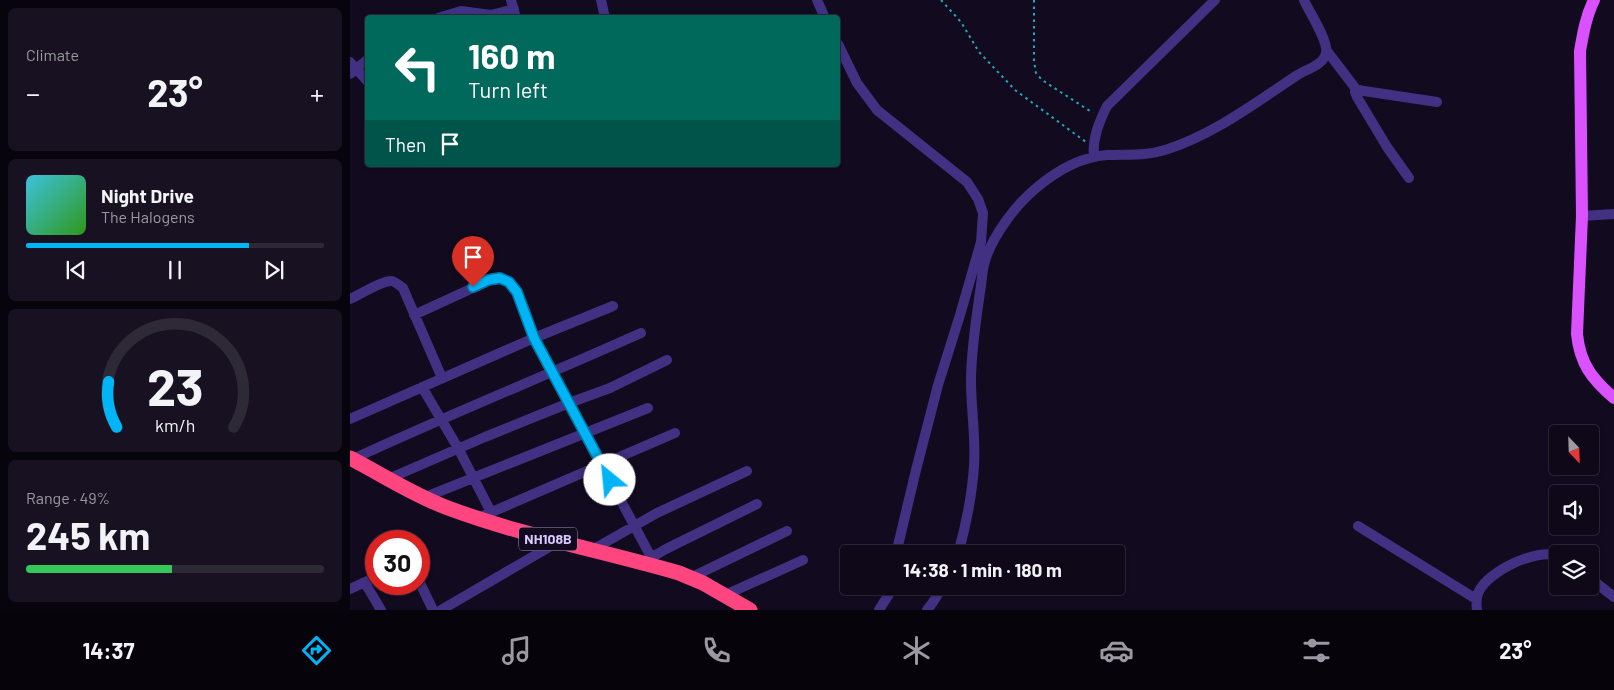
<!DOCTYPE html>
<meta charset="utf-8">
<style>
body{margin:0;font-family:Barlow,sans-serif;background:#171121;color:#f1f3f6;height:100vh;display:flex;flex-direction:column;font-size:19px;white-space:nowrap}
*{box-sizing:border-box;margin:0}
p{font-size:16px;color:#9b9aa2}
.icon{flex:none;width:28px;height:28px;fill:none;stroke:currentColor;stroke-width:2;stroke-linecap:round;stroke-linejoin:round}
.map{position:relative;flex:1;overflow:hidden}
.drawer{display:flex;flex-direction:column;gap:8px;padding:8px;background:#08040d;width:350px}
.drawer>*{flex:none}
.hud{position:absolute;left:15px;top:15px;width:475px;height:152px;border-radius:5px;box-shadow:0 1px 4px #0004,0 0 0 1px #2e2937;background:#00695c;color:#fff;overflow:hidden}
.needle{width:32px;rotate:157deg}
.fabs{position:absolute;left:1199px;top:425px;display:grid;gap:10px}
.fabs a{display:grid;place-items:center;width:50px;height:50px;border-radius:5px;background:#0e0818;box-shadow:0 1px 4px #0004,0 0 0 1px #2e2937;font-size:25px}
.speed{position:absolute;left:15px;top:530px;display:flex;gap:10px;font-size:25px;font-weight:700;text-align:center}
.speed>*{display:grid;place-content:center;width:65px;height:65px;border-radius:50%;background:#0e0818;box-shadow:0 1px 4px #0004,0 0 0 1px #2e2937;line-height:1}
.speed .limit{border:8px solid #d22;background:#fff;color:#111}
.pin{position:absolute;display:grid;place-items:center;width:42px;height:42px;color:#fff;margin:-51px -21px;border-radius:50% 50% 50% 0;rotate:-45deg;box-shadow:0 0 5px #0007}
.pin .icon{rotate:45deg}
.me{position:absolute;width:55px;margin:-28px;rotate:332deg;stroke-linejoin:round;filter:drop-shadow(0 0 4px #0008)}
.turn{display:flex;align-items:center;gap:18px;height:105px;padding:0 20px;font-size:22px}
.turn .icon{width:65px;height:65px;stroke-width:2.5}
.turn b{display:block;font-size:35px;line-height:42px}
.then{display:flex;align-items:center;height:48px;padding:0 20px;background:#0003;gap:10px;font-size:19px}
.big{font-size:38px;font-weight:700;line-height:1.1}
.drawer .card{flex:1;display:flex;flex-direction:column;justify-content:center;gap:8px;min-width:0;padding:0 18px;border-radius:8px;background:#171121}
.drawer .dial{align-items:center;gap:0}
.dial svg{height:130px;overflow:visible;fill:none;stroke:#2e2937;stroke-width:7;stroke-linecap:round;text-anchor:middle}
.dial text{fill:#f1f3f6;stroke:none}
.song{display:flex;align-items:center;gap:15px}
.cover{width:60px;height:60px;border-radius:8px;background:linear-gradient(135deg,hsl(190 70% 55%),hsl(110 70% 35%))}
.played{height:5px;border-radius:2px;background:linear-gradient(90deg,#00b4f5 75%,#2e2937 75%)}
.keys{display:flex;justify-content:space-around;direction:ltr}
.heat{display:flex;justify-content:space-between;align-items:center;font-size:28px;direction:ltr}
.charge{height:8px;border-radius:4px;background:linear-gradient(90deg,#34c759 49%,#2e2937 0)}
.trip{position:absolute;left:490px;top:545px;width:285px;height:50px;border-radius:5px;background:#0e0818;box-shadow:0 1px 4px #0004,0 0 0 1px #2e2937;font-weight:700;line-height:50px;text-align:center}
.menu{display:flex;height:80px;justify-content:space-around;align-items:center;background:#06030a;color:#9b9aa2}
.menu .icon{width:35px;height:35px}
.menu .selected{color:#00b4f5}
.menu b{font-size:22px;color:#f1f3f6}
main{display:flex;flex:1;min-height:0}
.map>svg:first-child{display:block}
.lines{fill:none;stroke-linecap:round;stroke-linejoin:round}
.path{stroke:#23aaba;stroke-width:2;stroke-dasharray:2.5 4;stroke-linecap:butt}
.street{stroke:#423183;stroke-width:10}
.primary{stroke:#da51ff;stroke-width:12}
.highway{stroke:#ff4580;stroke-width:15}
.route-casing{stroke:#00759f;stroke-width:12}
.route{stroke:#00b4f5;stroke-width:9}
.labels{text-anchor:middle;stroke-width:5;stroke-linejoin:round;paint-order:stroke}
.shield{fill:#120b20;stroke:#9d91bc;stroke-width:1}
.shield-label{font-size:14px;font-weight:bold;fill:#d8caff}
</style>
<main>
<section class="drawer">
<div class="card"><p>Climate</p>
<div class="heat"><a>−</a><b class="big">23°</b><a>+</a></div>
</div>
<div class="card">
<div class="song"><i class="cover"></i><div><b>Night Drive</b><p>The Halogens</p></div></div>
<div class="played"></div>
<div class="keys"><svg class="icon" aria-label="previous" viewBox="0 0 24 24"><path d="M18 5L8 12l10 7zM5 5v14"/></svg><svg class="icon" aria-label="pause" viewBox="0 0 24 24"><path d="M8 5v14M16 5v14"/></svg><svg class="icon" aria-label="next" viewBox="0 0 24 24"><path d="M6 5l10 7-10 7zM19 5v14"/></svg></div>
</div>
<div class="card dial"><svg viewBox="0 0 100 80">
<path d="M14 69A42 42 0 1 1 86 69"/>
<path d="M14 69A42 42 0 0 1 9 41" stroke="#00b4f5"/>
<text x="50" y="56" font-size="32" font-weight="700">23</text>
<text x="50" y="72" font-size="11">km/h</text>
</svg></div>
<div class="card"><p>Range · 49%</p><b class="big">245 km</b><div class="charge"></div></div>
</section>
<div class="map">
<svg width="1264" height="610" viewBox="0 0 1264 610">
<rect width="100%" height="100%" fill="#120b20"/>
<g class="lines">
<path class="path" d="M591 0 611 22 629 52 665 90 736 142
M684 0V61L686 73 692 80 743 113"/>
<path class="street" d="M161 0 166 18
M251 0 255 18
M467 0 475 18
M88 18 111 11 141 15 164 9
M488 44 507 83 527 110 617 182 628 199 633 213 631 242 610 315 588 385 566 470 546 554
M977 51 1006 89 1014 91 1087 102
M0 62 18 82
M0 74 18 59
M1006 89 1005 92 1007 97 1037 147 1059 178
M744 157C742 139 749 122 757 106L865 0
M1232 216 1264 214
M0 299C9 295 33 280 42 281 46 282 50 286 53 288L92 378
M64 315 138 281 150 278 159 282 167 292 184 338 301 557
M72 387 108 448 141 512
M0 419 184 338 263 306
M3 459C98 415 195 376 291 333
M38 479 135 437 219 403 260 388 317 360
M73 498 298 408
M128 518 325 433
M1008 526 1126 599
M242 550 307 513 397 471
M608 554C616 525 622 496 624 466 626 438 621 409 621 381 621 351 626 321 630 292 632 281 632 268 636 258 644 234 666 205 685 189 706 171 729 157 757 155 777 154 796 156 815 150 863 135 905 103 946 76 956 69 973 66 976 53 979 41 959 12 954 0
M297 560 316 549 407 504
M340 578 437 531
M1240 578 1264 597
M69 581 83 610
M15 583 31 610
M0 589 26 577
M375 595 453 560
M91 610 208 542
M529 610 539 594 540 586
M577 610 583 602 593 586
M1127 610C1126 603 1126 597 1129 591 1139 571 1186 548 1208 556"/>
<path class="primary" d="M1244 0C1236 16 1233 34 1230 51L1232 216 1227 334C1230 364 1242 379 1264 398"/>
<path class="highway" d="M0 458C33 475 63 495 98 508 173 536 253 551 329 573L353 583 400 610"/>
</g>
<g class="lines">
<g class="route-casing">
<path id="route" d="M123 287 138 280 150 278 159 282 167 292 184 338 260 480"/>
</g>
<use href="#route" class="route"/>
</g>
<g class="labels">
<rect class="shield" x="169" y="527.5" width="58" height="23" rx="4"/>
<g class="shield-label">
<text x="198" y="544">NH108B</text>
</g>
</g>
</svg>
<div class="fabs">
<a><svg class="needle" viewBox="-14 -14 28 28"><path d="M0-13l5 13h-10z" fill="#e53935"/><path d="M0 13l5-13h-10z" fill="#9b9aa2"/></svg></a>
<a><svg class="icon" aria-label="sound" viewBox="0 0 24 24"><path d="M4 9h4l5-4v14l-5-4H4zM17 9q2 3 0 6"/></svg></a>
<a><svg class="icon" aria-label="layers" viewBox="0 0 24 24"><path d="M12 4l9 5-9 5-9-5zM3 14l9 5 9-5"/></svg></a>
</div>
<div class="speed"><div class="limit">30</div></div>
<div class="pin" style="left:123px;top:287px;background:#d93025"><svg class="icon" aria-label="arrive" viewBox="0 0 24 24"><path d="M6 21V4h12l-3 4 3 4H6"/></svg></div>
<svg class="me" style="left:260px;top:480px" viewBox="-20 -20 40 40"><circle r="19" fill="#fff"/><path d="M0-13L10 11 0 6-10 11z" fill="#00b4f5"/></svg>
<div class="trip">14:38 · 1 min · 180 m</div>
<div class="hud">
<div class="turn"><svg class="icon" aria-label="left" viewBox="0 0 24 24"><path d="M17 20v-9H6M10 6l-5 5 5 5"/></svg><div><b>160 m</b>Turn left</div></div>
<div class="then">Then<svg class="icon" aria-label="arrive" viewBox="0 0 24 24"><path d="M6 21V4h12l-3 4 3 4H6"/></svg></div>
</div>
</div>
</main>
<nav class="menu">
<b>14:37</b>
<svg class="icon selected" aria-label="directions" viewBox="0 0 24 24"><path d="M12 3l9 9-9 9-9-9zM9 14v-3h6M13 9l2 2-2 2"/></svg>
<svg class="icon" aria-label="music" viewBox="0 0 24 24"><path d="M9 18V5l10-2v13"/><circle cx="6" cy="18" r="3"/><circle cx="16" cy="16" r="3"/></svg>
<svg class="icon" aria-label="phone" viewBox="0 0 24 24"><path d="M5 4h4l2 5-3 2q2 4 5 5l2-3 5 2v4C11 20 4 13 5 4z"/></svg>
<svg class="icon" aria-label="climate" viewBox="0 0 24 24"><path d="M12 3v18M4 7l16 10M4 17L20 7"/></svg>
<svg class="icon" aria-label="car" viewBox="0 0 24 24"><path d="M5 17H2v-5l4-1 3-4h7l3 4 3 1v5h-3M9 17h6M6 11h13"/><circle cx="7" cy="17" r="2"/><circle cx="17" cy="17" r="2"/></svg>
<svg class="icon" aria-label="filters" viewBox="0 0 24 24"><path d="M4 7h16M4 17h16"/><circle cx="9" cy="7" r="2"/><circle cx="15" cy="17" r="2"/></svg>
<b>23°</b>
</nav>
